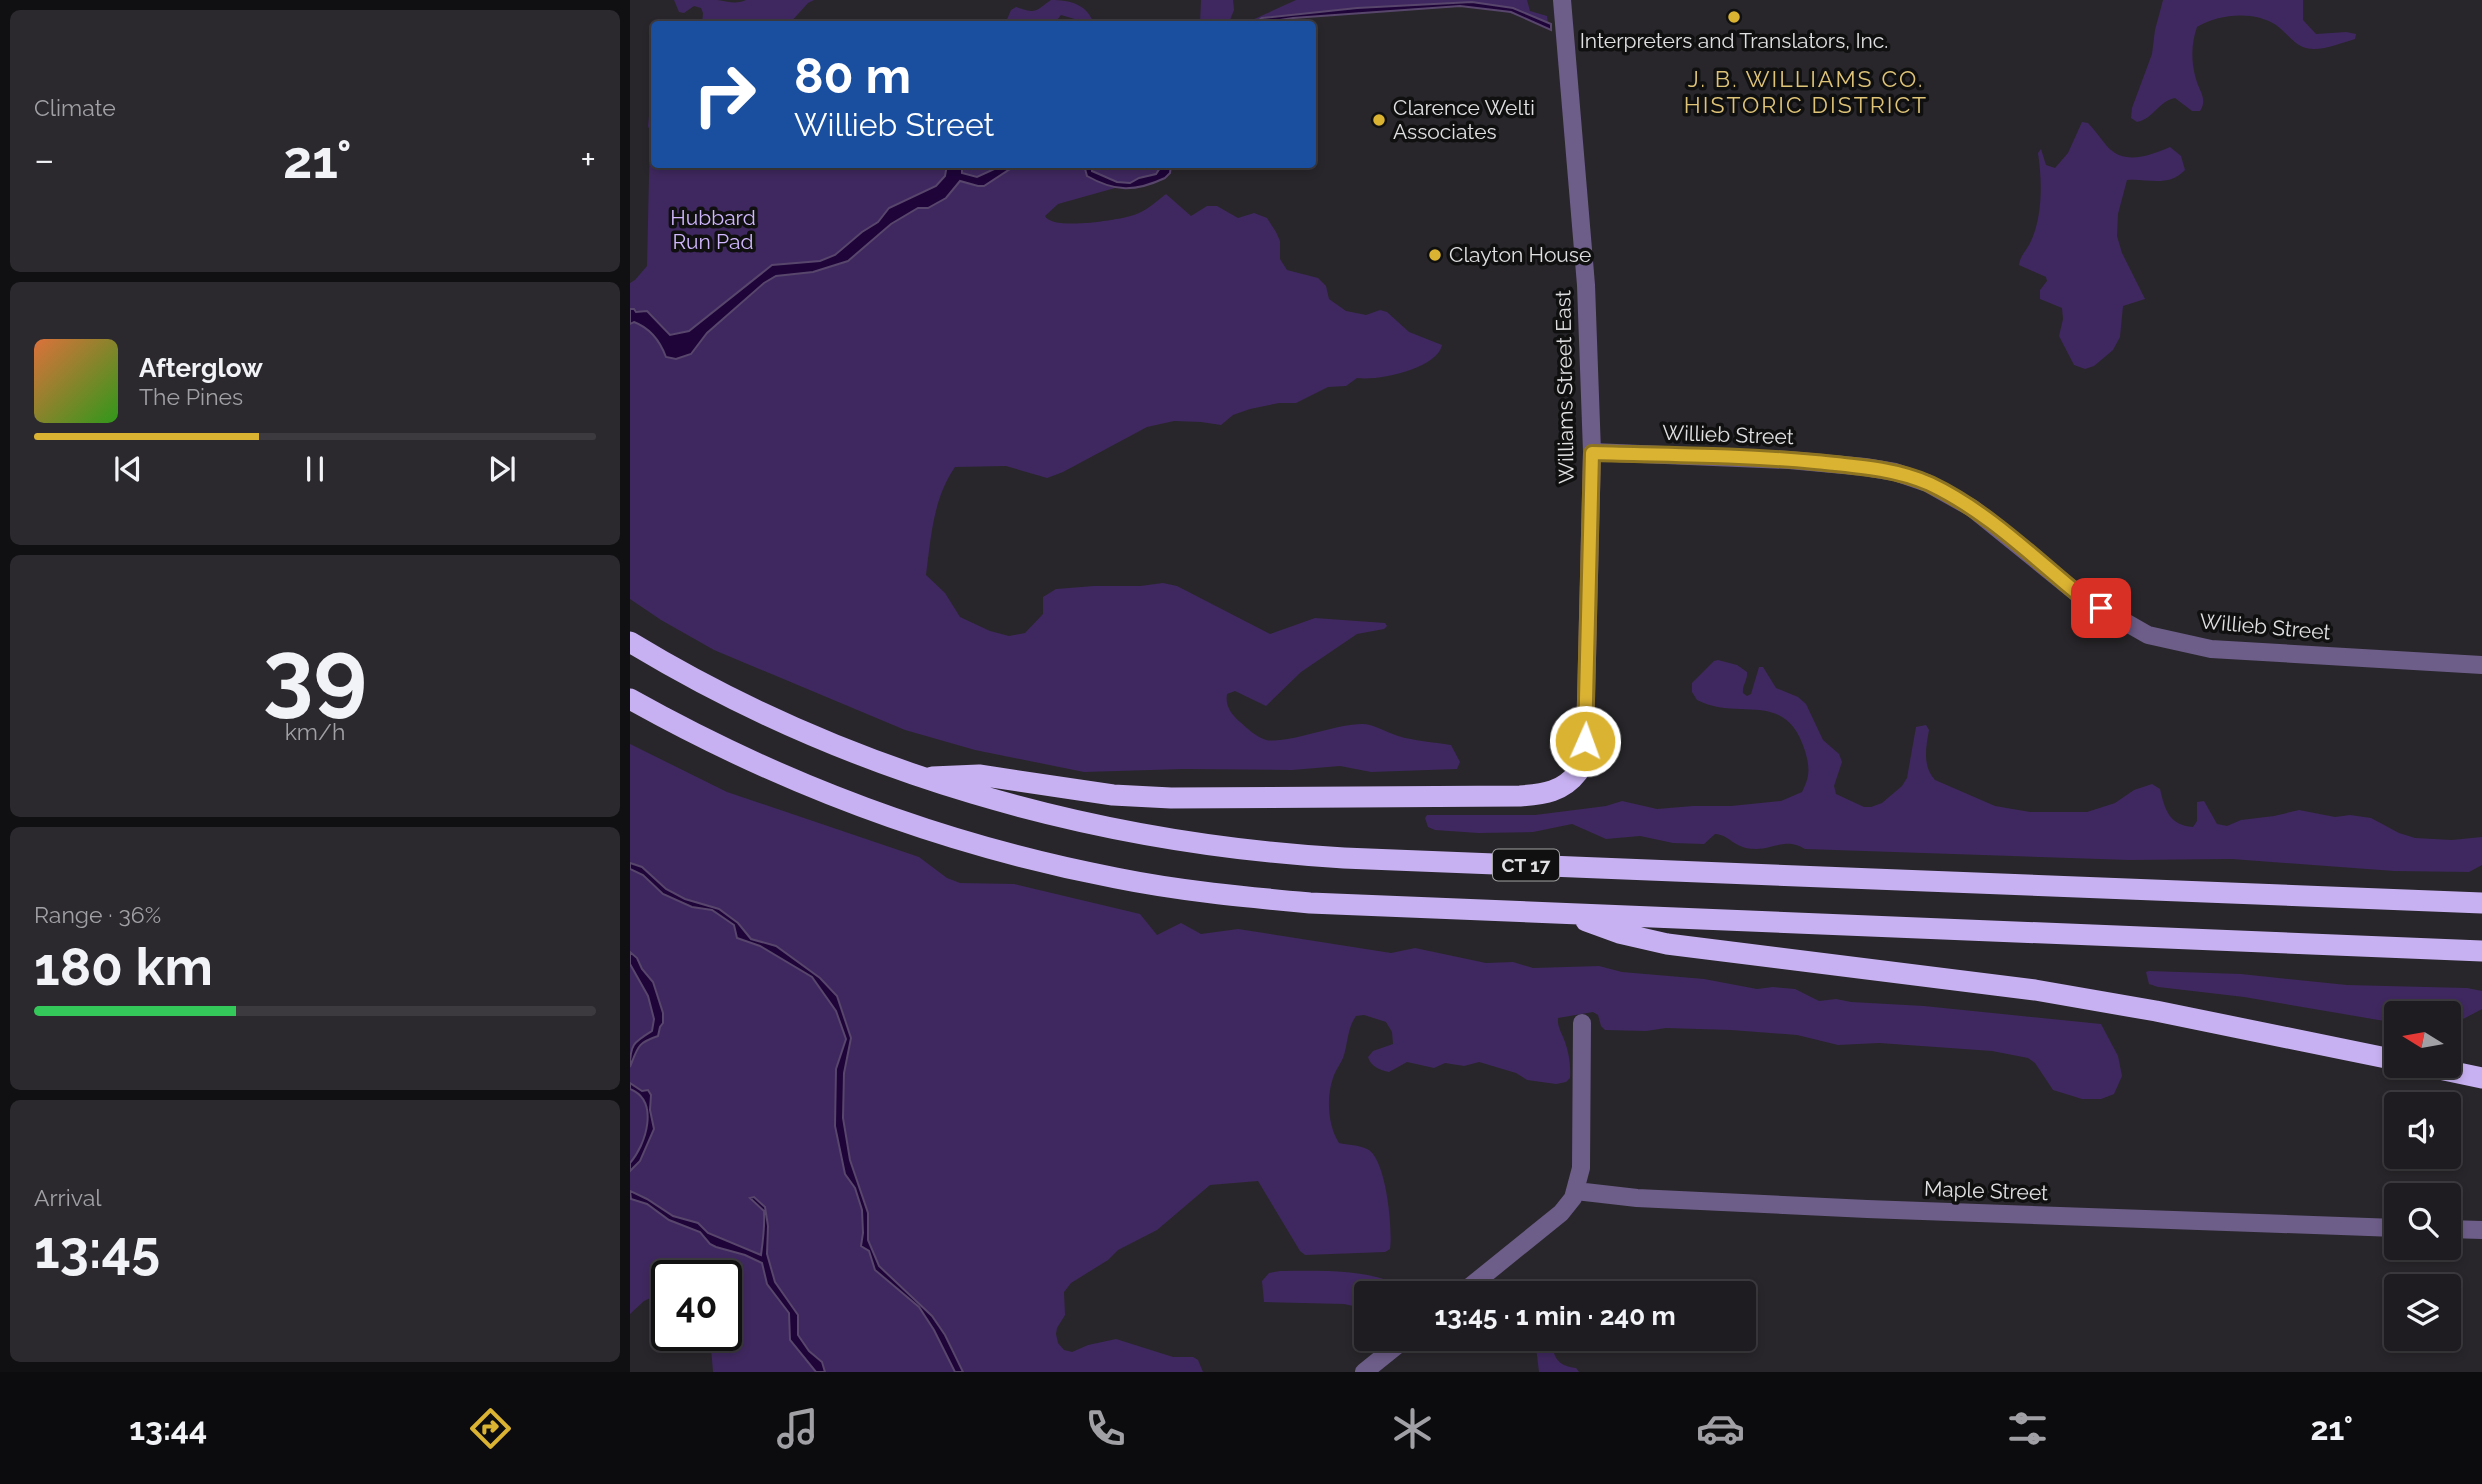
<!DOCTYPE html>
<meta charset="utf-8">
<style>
body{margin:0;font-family:Raleway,sans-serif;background:#2b292d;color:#f1f3f6;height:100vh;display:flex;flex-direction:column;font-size:26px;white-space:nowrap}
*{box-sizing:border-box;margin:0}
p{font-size:23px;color:#a1a1a5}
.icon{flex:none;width:38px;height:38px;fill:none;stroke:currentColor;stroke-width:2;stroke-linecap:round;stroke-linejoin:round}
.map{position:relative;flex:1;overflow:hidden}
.sheet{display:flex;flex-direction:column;gap:10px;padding:10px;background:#100f12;width:630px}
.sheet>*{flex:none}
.banner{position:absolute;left:21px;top:21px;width:665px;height:147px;border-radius:7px;box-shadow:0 4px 10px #0003,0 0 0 2px #3c3a3e;background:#1a4fa0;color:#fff;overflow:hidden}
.needle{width:46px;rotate:281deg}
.fabs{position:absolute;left:1754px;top:1001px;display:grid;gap:14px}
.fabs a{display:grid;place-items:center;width:77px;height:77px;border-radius:7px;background:#1e1c20;box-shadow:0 4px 10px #0003,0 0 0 2px #3c3a3e;font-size:35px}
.speed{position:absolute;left:21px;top:1260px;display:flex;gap:14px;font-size:35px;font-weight:700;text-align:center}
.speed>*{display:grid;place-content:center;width:91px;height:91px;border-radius:50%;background:#1e1c20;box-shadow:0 4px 10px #0003,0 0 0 2px #3c3a3e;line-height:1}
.speed .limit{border:4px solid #111;border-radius:10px;background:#fff;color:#111}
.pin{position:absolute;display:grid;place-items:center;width:60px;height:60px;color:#fff;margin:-30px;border-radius:14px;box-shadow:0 4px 10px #0006}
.me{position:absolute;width:77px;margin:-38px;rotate:2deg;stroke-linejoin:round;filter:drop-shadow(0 0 5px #0008)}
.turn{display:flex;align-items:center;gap:24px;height:147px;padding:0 28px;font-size:32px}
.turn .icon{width:91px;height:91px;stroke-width:2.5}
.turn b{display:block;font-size:49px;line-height:60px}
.big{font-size:52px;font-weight:700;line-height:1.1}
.sheet .widget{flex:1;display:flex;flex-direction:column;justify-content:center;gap:10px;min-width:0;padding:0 24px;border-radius:10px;background:#2b292d}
.sheet .dial{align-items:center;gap:0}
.dial b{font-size:91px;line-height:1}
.song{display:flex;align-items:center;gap:21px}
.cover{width:84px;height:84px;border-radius:10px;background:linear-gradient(135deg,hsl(20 70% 55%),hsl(110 70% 35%))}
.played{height:7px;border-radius:4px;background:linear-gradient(90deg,#dbb333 40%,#3c3a3e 40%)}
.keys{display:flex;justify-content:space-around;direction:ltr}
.heat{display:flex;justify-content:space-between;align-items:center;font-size:38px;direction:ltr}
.charge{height:10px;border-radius:5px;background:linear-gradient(90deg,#34c759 36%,#3c3a3e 0)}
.trip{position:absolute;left:724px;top:1281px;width:402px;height:70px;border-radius:7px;background:#1e1c20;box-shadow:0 4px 10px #0003,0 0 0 2px #3c3a3e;font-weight:700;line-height:70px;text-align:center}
.tab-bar{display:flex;height:112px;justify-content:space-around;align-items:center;background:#0c0b0d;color:#a1a1a5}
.tab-bar .icon{width:49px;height:49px}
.tab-bar .on{color:#dbb333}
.tab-bar b{font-size:32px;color:#f1f3f6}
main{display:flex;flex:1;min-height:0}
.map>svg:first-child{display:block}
.green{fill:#3f285f}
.water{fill:#1e0439;stroke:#58466c;stroke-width:2}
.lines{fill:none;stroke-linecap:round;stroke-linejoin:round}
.minor{stroke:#6d5d89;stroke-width:18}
.tertiary{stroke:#6d5d89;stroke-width:18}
.motorway{stroke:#c8b1f2;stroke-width:21}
.route-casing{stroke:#8e7421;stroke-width:18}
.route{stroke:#dbb333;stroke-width:12}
.poi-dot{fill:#dbb333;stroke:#101011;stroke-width:2.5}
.labels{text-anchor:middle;stroke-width:7;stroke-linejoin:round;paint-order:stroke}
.shield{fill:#101011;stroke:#a2a2a3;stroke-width:2}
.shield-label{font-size:19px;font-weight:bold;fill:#e0e0e2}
.poi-label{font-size:21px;fill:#e0e0e2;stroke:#101011;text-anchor:start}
.park-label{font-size:21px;fill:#d1b8ff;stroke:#101011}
.street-label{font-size:21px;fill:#e0e0e2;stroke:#101011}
.neighbourhood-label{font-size:23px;letter-spacing:2px;fill:#dfc478;stroke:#101011}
</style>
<main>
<section class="sheet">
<div class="widget"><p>Climate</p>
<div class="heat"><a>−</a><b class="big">21°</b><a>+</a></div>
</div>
<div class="widget">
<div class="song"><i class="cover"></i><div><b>Afterglow</b><p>The Pines</p></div></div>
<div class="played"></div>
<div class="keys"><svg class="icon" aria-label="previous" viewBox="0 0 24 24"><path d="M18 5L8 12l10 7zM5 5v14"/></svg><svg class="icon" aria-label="pause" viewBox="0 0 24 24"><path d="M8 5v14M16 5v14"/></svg><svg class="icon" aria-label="next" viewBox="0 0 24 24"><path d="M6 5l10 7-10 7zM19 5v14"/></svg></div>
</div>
<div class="widget dial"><b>39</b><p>km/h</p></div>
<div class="widget"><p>Range · 36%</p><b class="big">180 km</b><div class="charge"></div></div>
<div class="widget"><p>Arrival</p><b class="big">13:45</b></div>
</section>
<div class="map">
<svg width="1852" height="1372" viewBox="0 0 1852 1372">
<rect width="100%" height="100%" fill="#28262a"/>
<path class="green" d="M44 0C58 0 73 0 87 0 98 1 104 5 116 0H184L178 3 159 24H72L73 13 71 8 64 6 54 13 49 12Z
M421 0C440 0 457 4 464 24H447L448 20 431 15 424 24H375L381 10 386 7C407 14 404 12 421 0Z
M571 0H603L604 10 600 20 602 23 620 21 666 0H897L900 11 917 16 918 25 845 2 663 18 654 24H570Z
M1533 0H1673V20L1686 34 1716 32 1726 34 1725 39C1711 43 1690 52 1676 48 1665 46 1655 31 1646 25 1624 10 1588 14 1567 27 1561 44 1561 62 1566 79 1569 91 1578 99 1570 111H1562L1545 98C1529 101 1523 119 1507 122L1501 118 1502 108 1522 54 1525 30Z
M24 102V164L532 165 526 174 485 188 428 204 415 216C422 231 489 220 504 215 516 211 526 202 536 194L561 216 577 206H587L608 218 624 213 637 218 646 232 650 241V259L657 270 688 278 696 286 699 299 716 311 736 315 750 310 757 312 779 332 812 345C807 369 748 381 727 378L716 386 698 387 666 403H649L620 409 603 415 591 425 571 422 544 421 517 427 433 472 417 478 376 466 325 467C303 499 301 537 296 575L315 593 330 617 360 631 379 636 395 633 413 614V597L426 589 464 586H510L533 583 547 586 640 634 685 618 755 623 757 626 754 629 727 634 671 672 636 706 605 691 597 694C595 706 601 714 610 722 617 728 626 737 636 740 658 744 705 724 732 724 743 724 756 732 768 736 784 741 803 742 821 745L830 762 827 769 741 772 710 766 662 770 554 769 454 772 345 750 275 730 84 650 31 620 0 599V324L4 322C20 328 30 341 36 357L46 359 61 354 77 333 132 284 112 289 59 331 40 335 21 314 0 309V283L5 280 17 266 20 132 18 126 20 106Z
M1452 122 1458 123C1465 130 1470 138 1476 145 1493 166 1519 156 1540 147L1551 156 1555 170C1538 188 1517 178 1497 180L1488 214 1487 236 1492 253 1515 299 1493 306 1490 337 1483 350 1464 366 1455 369 1444 365 1429 336 1433 319 1432 308 1410 299V290L1417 281 1416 277 1389 265C1390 255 1398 249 1401 241 1413 215 1412 180 1408 153L1411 149 1416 165 1425 168 1438 153Z
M1088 660 1107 665 1117 672C1118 680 1112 685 1113 693L1117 696 1121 694 1129 667H1133L1146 688 1168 697 1176 704 1193 740 1209 754 1212 762 1204 786 1206 794 1234 807H1241L1252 803 1272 786 1277 778 1286 727 1296 725 1299 730C1296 747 1292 766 1305 780L1365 806 1400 812H1457L1485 803 1504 790 1522 784 1530 789C1535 810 1539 825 1563 827L1567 821V802L1574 801 1587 824 1597 826 1611 820 1644 816 1669 810 1705 817 1720 815 1741 818 1769 833 1785 838 1822 840 1852 837V865L1839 872 1764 871 1602 859 1499 860 1175 849C1156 837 1145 849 1126 849 1103 849 1101 835 1085 834L1074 844 1043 843 1010 836 976 839 942 824 903 832 848 833 805 830 798 827 795 818 797 815H905L976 806 992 801 1027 809 1063 806H1101L1151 801 1172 792C1180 776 1180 768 1175 751 1156 688 1109 722 1067 700L1062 692V683L1084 661Z
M0 744 97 792 289 857 317 878 330 883 384 884 510 914 527 935 551 923 571 934 608 929 761 953 785 948 856 963 883 962 903 968 969 966 992 972 1074 979 1127 989 1143 987 1165 989 1189 1001 1206 999 1221 1002 1294 1006 1471 1024 1488 1056 1492 1076 1484 1094 1471 1099H1452L1423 1090 1405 1063 1398 1058 1362 1051 1249 1043 1208 1045 1167 1035 1101 1030 1036 1028 1016 1031 975 1030 971 1026 968 1015 963 1012 928 1018C927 1027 932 1033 935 1042 939 1053 941 1066 940 1078L936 1082 926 1084 897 1080 886 1073 849 1062 834 1066 815 1063 804 1068 777 1062 759 1072C750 1070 741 1067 738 1057L743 1051 763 1044 762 1032 756 1022 734 1015 726 1016C717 1028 718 1044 713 1058 710 1065 705 1071 703 1078 696 1098 698 1126 709 1143 718 1145 729 1145 737 1149 756 1157 763 1229 760 1249L755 1252 675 1255 670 1251 628 1181 580 1185 527 1230 488 1250 478 1260 441 1283 434 1292 435 1315 427 1328 426 1334 428 1343 434 1350 442 1352 458 1345 486 1339 543 1357H563L568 1360 573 1372H83L80 1335H96V1276H37V1290L14 1301 0 1314Z
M1519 971 1611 974 1717 985 1837 988 1852 991V1009L1818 1027V1013H1766V1023L1614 997 1528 987 1519 984 1516 972Z
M650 1271C685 1271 722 1269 757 1280V1293H737V1309L714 1304 634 1302 632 1281 639 1273Z
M905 1339H919C926 1358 925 1365 946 1368L949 1372H909Z"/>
<path class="water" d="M842 2 883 8 921 24V30L881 12 830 6 663 18 623 24 632 18 727 8Z
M317 165H332V173L347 177 373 165H386L354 186H348L330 181 316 198 298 208H288L261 224 218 261 183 272 146 276 134 283 77 333 61 354 46 359 36 357C30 341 20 328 4 322L0 324V309H4L6 312 17 311 40 335 59 331 142 265 190 261 205 255 232 232 248 222 259 208 306 186 315 176Z
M454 165H462V171L487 182 500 183 509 178 526 174 532 165H541L540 173 535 178C505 192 485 192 457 176Z
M0 863 12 867 36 889 55 899 89 909 108 923 121 939 146 946 190 978 207 996 221 1038 214 1073 213 1118 220 1160 238 1213V1240L249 1266 302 1316 315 1335 333 1372H325L304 1330 289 1307 245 1270 239 1251 231 1246 233 1233 232 1210 225 1188 215 1174 205 1126 206 1069 216 1039 206 1011 182 977 130 946 107 938 104 925 82 910 62 907 33 894 13 875 0 869Z
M0 952 7 958 12 969 23 982 33 1013V1023L30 1027 28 1036C7 1043 8 1047 0 1067 0 1044 4 1042 22 1031L24 1019 18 996 0 964Z
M0 1083 12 1091 18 1090 21 1095 20 1110 24 1129 10 1161 0 1171V1163C16 1145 30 1101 0 1089Z
M0 1191 17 1199 43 1216 68 1223 78 1233 131 1255C133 1241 135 1227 134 1211L120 1198 124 1197 135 1207 138 1226 137 1254 145 1282 168 1315V1335L179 1351 192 1362 195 1372H186L160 1340 159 1313 137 1284 132 1263 115 1255 86 1247 80 1244 70 1232 39 1220 17 1204 1 1199Z"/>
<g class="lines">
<path class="minor" d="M932 0 956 285 962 452
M946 1191 1007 1198 1237 1209 1766 1228
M1818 1229 1852 1230
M832 1293 931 1213 943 1198 951 1168 952 1023
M734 1372 775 1339"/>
<path class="tertiary" d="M948 772 955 741 962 452 1159 460 1235 467 1265 472 1297 483 1342 508 1453 598 1518 635 1581 649 1852 665"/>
<path class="motorway" d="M0 642C216 773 462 843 714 858L1852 903
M0 699C152 784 314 845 486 878 550 891 615 897 680 903L1852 951
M302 777 349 775 483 795 541 798 890 796C914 794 933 792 948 772
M956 921 989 933 1037 944 1405 990 1526 1011 1766 1060
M1795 1066 1852 1078"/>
</g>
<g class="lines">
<g class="route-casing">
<path id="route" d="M955 741 962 453C1036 455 1111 455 1185 462 1224 466 1264 468 1300 484 1357 511 1404 558 1453 598L1471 608"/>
</g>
<use href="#route" class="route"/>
</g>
<g class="poi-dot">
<circle cx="1104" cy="17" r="7"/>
<circle cx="749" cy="120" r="7"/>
<circle cx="805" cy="255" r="7"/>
</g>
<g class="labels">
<rect class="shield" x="863" y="849.5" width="66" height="31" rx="5"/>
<g class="shield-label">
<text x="896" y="872">CT 17</text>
</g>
<g class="poi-label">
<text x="1104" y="48" text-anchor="middle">Interpreters and Translators, Inc.</text>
<text x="763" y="115">Clarence Welti<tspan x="763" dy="24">Associates</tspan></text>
<text x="819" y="262">Clayton House</text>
</g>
<g class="park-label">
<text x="83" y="225">Hubbard<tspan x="83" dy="24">Run Pad</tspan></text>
</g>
<g class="street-label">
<text transform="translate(935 387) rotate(-91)" y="7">Williams Street East</text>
<text transform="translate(1098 435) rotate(2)" y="7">Willieb Street</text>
<text transform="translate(1635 627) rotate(5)" y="7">Willieb Street</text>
<text transform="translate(1356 1191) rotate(2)" y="7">Maple Street</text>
</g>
<g class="neighbourhood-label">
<text x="1176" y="87">J. B. WILLIAMS CO.<tspan x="1176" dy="26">HISTORIC DISTRICT</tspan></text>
</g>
</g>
</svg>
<div class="fabs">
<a><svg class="needle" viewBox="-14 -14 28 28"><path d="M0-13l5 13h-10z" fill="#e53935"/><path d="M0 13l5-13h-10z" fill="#a1a1a5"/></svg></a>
<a><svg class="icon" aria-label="sound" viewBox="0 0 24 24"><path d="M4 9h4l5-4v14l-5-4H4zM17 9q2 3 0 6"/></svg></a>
<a><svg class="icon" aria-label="search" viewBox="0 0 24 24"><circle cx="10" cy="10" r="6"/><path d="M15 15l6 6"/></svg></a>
<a><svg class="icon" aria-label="layers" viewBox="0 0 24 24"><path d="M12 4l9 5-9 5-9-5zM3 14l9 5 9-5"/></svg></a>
</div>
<div class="speed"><div class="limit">40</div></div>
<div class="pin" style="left:1471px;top:608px;background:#d93025"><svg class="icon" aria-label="arrive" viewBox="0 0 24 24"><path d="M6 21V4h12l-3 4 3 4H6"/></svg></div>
<svg class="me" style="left:955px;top:741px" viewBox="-20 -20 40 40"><circle r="17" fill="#dbb333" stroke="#fff" stroke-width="3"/><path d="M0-11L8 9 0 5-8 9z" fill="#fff"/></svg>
<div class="trip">13:45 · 1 min · 240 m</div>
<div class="banner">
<div class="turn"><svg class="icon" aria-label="right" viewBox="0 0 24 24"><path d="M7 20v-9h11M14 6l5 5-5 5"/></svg><div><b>80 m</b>Willieb Street</div></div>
</div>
</div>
</main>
<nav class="tab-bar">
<b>13:44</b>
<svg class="icon on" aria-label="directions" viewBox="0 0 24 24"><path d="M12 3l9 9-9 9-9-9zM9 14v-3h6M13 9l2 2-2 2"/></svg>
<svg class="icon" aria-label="music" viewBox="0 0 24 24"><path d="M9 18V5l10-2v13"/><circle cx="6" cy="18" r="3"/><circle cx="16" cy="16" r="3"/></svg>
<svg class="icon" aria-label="phone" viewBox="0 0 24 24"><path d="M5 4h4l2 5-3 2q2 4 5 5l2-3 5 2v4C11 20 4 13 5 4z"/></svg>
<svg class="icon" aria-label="climate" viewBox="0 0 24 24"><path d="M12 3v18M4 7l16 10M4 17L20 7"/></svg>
<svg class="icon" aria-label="car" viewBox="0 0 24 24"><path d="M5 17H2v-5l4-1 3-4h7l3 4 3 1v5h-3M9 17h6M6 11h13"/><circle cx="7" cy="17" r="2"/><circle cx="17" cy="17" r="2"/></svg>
<svg class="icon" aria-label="filters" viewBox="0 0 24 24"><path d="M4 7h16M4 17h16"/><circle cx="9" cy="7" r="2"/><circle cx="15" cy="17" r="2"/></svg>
<b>21°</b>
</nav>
